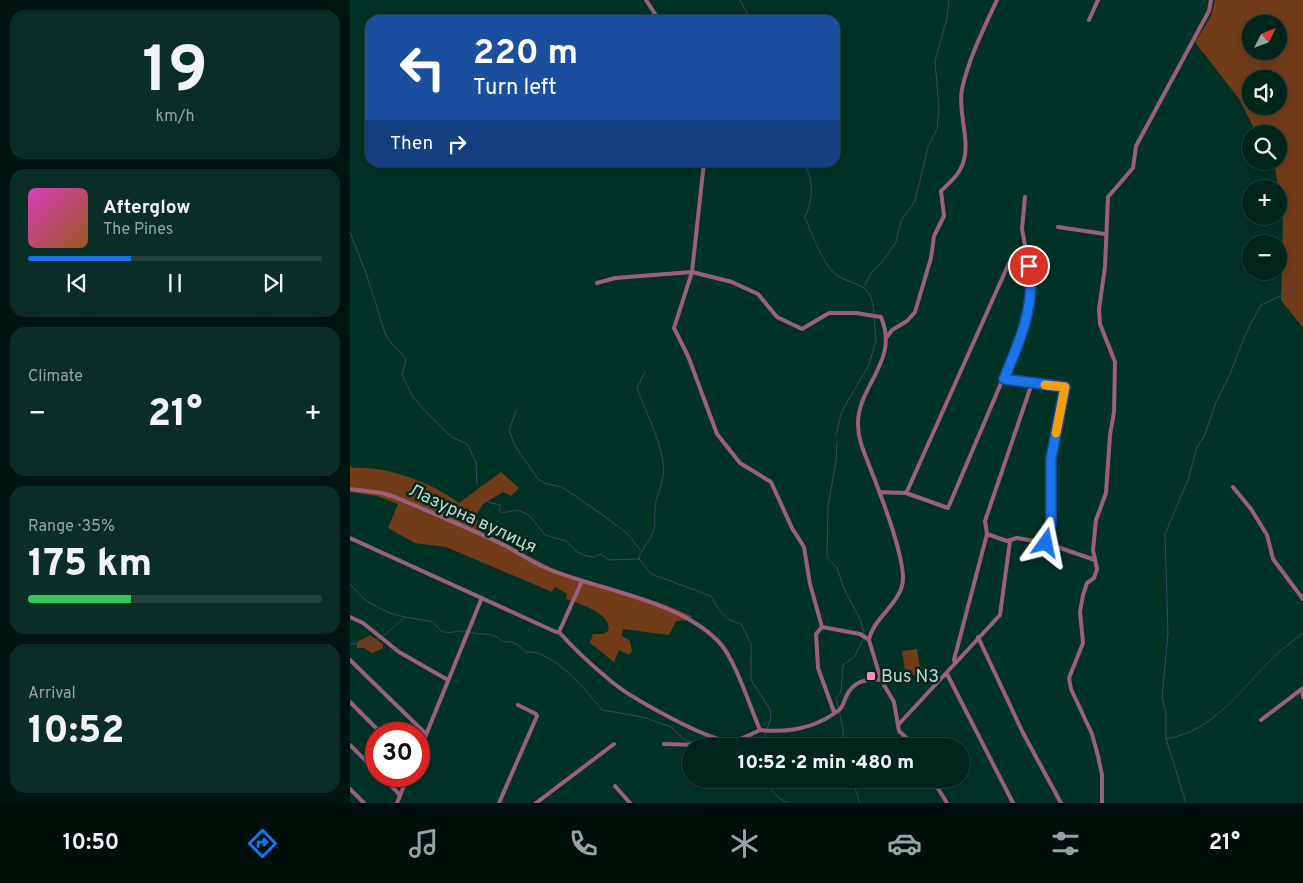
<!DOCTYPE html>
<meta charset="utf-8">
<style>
body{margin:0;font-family:Overpass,sans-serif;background:#0a2e25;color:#f1f3f6;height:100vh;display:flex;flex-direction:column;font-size:19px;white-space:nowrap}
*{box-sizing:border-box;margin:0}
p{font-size:16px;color:#95a5a3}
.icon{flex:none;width:28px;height:28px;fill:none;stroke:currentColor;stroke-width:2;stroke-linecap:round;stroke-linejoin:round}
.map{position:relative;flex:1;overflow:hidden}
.details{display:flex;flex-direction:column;gap:10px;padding:10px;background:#00150f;width:350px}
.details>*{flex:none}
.hud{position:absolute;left:15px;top:15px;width:475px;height:152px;border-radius:15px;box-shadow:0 2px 12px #0003,0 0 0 1px #22433b;background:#1a4fa0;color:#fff;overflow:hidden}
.needle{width:32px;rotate:48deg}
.fabs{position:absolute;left:892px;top:15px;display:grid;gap:10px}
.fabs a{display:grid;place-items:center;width:45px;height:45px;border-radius:50%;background:#00261c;box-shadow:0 2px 12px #0003,0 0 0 1px #22433b;font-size:25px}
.speed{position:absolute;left:15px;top:722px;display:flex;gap:10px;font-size:25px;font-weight:700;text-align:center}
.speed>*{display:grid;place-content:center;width:65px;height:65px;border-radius:50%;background:#00261c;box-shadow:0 2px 12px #0003,0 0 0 1px #22433b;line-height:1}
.speed .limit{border:8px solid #d22;background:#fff;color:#111}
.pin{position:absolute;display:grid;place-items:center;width:42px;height:42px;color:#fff;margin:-21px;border:2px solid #fff;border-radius:50%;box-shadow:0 1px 5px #0007}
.me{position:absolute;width:55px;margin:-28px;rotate:12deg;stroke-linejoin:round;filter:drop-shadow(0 0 4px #0008)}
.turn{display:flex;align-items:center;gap:18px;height:105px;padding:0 25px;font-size:22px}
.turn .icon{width:65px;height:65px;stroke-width:2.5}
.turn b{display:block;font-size:35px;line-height:42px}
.then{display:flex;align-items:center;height:48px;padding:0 25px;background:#0003;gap:10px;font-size:19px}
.big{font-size:38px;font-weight:800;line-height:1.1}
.details .widget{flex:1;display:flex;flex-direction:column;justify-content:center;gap:8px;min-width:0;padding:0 18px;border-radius:15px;background:#0a2e25}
.details .dial{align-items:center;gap:0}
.dial b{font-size:65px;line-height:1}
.song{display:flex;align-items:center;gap:15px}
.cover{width:60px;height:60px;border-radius:8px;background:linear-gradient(135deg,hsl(310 70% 55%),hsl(30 70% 35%))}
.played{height:5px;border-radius:2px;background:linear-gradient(90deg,#1a73e8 35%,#22433b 35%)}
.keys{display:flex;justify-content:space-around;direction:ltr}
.heat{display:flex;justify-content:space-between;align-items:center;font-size:28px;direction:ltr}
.charge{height:8px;border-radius:4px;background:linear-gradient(90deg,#34c759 35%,#22433b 0)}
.trip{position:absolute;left:332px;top:738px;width:288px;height:50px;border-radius:25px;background:#00261c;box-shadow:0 2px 12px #0003,0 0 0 1px #22433b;font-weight:800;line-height:50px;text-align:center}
.dock{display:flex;height:80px;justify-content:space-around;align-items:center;background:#000f0b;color:#95a5a3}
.dock .icon{width:35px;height:35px}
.dock .selected{color:#1a73e8}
.dock b{font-size:22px;color:#f1f3f6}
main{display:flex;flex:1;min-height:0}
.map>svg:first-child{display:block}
.green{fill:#733c19;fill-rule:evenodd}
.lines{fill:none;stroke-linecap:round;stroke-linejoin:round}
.stream{stroke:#464164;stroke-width:1}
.street{stroke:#9c607d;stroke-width:4}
.route-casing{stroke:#114b97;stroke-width:12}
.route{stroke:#1a73e8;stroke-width:9}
.slow{stroke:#f59e0b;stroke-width:9}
.poi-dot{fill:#fb8fc4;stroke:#02271c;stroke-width:2}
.labels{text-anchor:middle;stroke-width:5;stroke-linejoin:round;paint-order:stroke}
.street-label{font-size:18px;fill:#c0d8ce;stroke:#02271c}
.poi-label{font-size:18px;fill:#c0d8ce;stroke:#02271c;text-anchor:start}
</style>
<main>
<section class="details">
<div class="widget dial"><b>19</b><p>km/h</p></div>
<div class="widget">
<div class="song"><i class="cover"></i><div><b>Afterglow</b><p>The Pines</p></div></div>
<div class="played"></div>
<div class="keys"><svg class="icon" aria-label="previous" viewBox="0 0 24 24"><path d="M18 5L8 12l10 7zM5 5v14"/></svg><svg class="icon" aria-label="pause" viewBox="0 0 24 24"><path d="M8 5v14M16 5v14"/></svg><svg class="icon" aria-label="next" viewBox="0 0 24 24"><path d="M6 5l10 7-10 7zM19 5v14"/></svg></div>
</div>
<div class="widget"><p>Climate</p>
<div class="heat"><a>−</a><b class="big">21°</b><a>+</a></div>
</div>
<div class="widget"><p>Range · 35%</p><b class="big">175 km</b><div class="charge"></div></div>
<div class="widget"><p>Arrival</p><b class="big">10:52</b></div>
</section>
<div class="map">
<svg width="953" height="803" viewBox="0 0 953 803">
<rect width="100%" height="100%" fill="#003225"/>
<path class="green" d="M865 0H953V328L931 300 933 220 925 168 921 161H929V134H907L889 99 845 42 861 16ZM901 24H929V51H901ZM901 79H929V106H901Z
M0 465 3 468C38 466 80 482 109 503L151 472 169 488 161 496 153 492 133 504 126 516 132 533 210 572 313 604 342 616 339 620 326 621 319 635 273 629 272 636 280 641 282 651 279 655 269 650 264 662 240 643 243 634H253L258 631C264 614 228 603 216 599L217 594 205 587 202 592 96 547 65 543 38 528 48 504 27 496 0 492Z
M20 635 33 644V648L22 653 14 648H7V642Z
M567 649 571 674 556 676 552 651Z"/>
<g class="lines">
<path class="stream" d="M390 0 401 20
M452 162C465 178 463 200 455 217 459 228 473 262 481 270 500 289 522 277 524 313
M0 232 17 276 35 333C40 345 50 349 56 360L52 375 63 397 79 415 102 437 117 444 126 462 127 484
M515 285 521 273 532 262 546 242 551 221 565 201 578 147 587 129 589 110 585 61 597 18 599 0
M166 411 159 430 165 446 188 479 197 484 212 487 247 511 277 533 290 550
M486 435 492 411 519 365 526 340 524 317
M487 442 486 461 478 506 477 558 487 568 494 589 511 621 514 635
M132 493 138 502 150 505 149 510 152 513 168 510 179 515 195 535 216 541 227 552 236 556 244 557 250 554 260 560 289 559 301 574 361 596C369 611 374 620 391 624L401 644V680L420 709 421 718 411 746
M289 559C292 545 301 542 304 529 306 522 304 514 305 506 306 496 312 487 313 476 317 452 295 411 287 388L295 372
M0 584 15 600 39 613 55 617
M120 632C132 636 143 631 153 642 164 640 169 646 176 652 202 649 237 691 252 710L293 717 321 727 336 741 353 743
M32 637 55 617 84 622C93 639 101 630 116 631
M0 644 17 643 29 638
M816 739C865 731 892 687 926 655 934 647 944 641 953 633
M493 746V728L486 698 491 692 493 665 505 656 513 639
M412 779 428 797 437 803
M502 779 510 803
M836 803 816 739V713L812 697 818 634 815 534 838 480 847 447 854 437 866 402 880 374 896 333 911 305 953 285"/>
<path class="street" d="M296 0 309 20
M739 20 748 0
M354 162 342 272 324 328 338 356 367 434 390 463 421 482 442 528 454 547 460 584 472 627 510 634 519 640
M708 227 755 234
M247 283 265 278 342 272 382 282 408 294 427 317 452 329 479 313H506L531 317C550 362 507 385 508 425 508 439 514 452 519 465 530 493 552 549 553 577 554 602 523 617 519 640L531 680 544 702 549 731 565 746
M536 338 542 330 557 321 565 312 581 258 584 236 594 216 591 191C598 184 607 177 611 168 623 144 607 114 612 89 619 58 634 28 647 0
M682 383 715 387 701 459V524L696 543
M883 487 901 509 917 535 923 559 953 599
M0 489 32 493 45 497C82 513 120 528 156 546 169 553 182 562 196 568 251 591 326 599 368 641 385 658 400 707 410 730 439 733 466 728 489 710 493 707 494 701 496 697 503 681 515 679 531 680
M529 492 556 493 559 487 659 263 676 248
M556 493 598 508 672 334 679 307 681 278 672 229 675 197
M637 534 657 541 667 538 696 543 745 560
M0 538 206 632H209L232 581
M0 617 13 623 49 652 98 680
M472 627 466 634 468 668 484 712
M209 632C223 648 245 668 262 682 280 697 359 742 381 741 391 740 400 735 410 730
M628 637 673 733 711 803
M0 660 76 734
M605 662 604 660 637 534 635 521 682 383 654 379
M597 674 663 803
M952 689 953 697
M0 702 32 734
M911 720 953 688
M548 725 650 615 660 541
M314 744 352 745 367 739
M0 745 26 771
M69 752 131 600
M32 776 50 795
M582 779 597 803
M265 786 280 803
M0 789 14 803
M47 803 58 776
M149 803 187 716 186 714 168 705
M186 803 264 744
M752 803V775L748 756 742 734 721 689 719 678 733 643 730 612 733 595 737 583 744 578 747 569 743 550 746 520 756 493 760 435 764 412 765 362 750 324 749 309 755 267 758 197 783 168 786 146 859 11 861 0"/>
</g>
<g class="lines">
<g class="route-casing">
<path id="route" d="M679 266C686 306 669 342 654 379L715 387 701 459V524L696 543"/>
</g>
<use href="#route" class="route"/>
<path class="slow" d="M695 385 715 387 706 433"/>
</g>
<rect class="poi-dot" x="516" y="671" width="10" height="10" rx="2.5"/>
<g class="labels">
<g class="street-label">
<text transform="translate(123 518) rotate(25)" y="6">Лазурна вулиця</text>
</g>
<g class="poi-label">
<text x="531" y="682">Bus N3</text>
</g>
</g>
</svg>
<div class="fabs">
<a><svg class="needle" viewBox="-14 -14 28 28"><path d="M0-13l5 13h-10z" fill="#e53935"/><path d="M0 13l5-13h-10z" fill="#95a5a3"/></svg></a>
<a><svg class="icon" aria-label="sound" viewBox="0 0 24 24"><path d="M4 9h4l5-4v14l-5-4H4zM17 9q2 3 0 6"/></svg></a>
<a><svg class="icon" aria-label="search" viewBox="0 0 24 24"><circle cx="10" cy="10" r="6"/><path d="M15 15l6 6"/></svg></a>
<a>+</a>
<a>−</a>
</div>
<div class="speed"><div class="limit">30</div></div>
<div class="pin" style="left:679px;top:266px;background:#d93025"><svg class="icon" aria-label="arrive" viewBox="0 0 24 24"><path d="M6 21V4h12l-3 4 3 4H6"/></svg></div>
<svg class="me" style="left:696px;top:543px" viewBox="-20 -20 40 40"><path d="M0-17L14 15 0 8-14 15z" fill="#1a73e8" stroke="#fff" stroke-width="4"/></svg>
<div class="trip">10:52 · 2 min · 480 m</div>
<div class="hud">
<div class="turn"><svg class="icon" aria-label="left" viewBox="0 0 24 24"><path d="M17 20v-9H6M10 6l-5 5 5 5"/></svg><div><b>220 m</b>Turn left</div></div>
<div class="then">Then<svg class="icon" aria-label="right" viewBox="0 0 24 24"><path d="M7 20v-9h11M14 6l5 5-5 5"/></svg></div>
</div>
</div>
</main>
<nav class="dock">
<b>10:50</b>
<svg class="icon selected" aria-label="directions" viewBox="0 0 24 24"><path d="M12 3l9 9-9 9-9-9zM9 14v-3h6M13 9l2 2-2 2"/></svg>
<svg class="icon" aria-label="music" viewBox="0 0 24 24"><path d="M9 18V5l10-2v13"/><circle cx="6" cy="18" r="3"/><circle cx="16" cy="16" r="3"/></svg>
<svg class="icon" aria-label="phone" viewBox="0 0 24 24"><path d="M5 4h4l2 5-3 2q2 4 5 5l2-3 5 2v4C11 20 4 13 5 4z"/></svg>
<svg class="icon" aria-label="climate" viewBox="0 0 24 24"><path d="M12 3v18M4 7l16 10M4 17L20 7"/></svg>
<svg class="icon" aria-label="car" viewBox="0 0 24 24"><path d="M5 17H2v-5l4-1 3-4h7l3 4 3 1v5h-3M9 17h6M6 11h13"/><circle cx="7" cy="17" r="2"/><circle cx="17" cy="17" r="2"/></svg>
<svg class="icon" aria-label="filters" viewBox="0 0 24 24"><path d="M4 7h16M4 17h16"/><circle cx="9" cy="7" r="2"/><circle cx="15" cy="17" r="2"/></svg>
<b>21°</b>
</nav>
